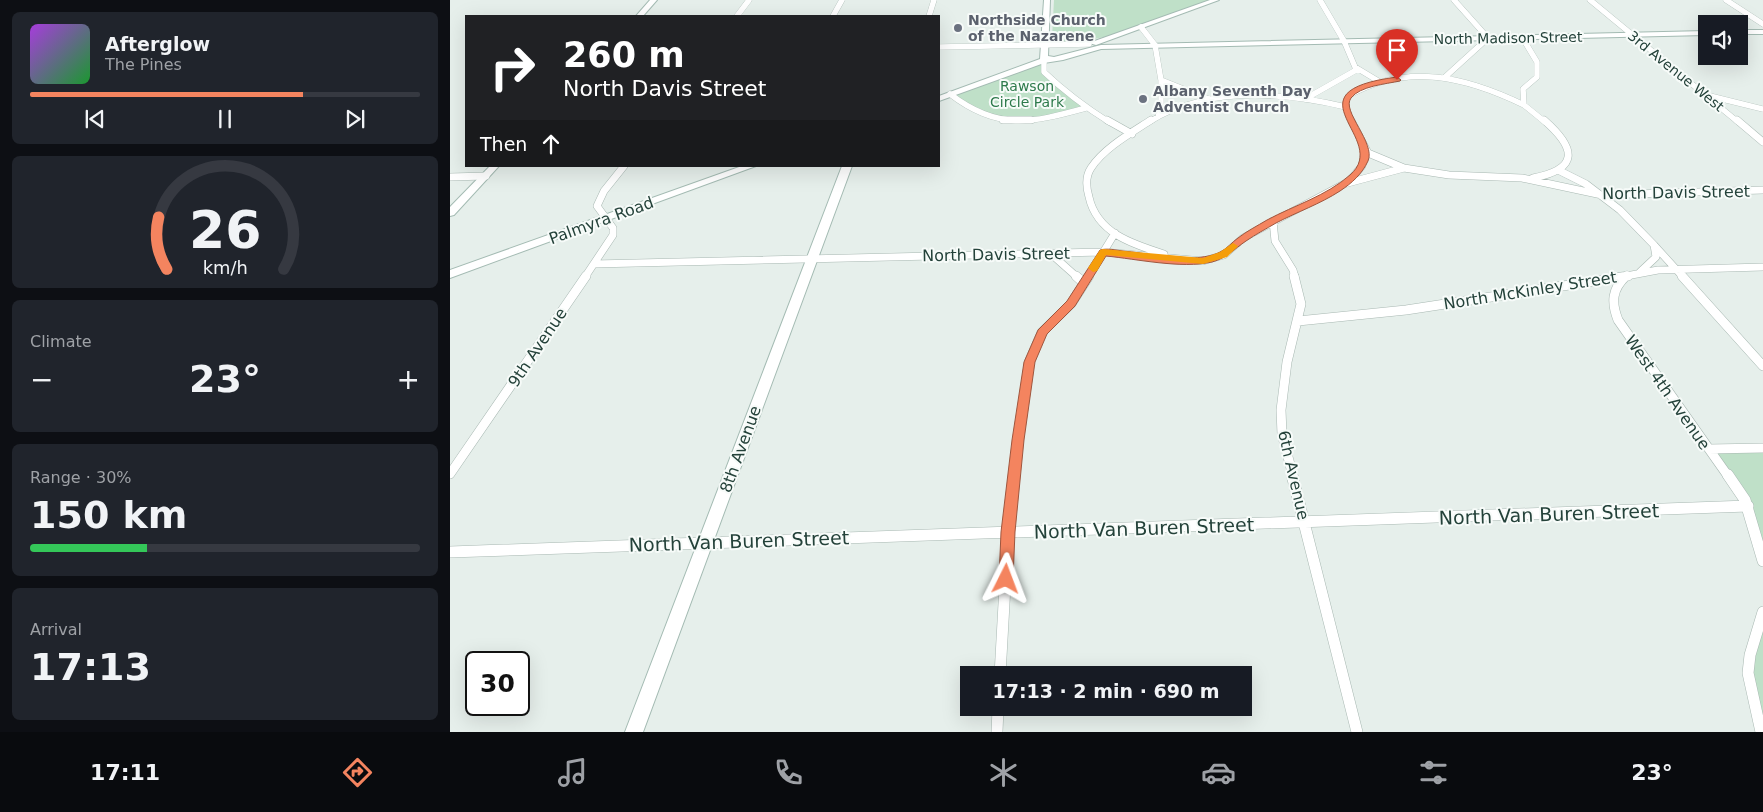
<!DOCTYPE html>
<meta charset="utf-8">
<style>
body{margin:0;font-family:"DejaVu Sans",sans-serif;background:#20242c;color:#f1f3f6;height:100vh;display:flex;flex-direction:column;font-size:19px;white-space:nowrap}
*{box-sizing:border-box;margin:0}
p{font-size:16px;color:#9ea1a6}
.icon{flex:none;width:28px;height:28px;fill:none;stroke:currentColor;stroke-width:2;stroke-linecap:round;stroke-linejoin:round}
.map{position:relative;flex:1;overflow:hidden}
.side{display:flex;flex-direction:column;gap:12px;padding:12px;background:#0d0f14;width:450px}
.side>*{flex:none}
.top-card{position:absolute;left:15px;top:15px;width:475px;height:152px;border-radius:0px;box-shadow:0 5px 20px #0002;background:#202124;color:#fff;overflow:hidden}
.tools{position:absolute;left:1248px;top:15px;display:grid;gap:10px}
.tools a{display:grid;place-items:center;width:50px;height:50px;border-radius:0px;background:#171b24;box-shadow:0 5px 20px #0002;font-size:25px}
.speed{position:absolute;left:15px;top:651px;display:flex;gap:10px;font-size:25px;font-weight:700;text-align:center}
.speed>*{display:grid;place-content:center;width:65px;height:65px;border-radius:50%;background:#171b24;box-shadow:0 5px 20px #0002;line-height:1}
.speed .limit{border:2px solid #111;border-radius:8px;background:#fff;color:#111}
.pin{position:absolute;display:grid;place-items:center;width:42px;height:42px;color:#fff;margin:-51px -21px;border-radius:50% 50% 50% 0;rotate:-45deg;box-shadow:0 0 5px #0007}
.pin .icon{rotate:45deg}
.me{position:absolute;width:55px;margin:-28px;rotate:3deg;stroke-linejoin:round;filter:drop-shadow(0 0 4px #0008)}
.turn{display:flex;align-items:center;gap:18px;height:105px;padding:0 15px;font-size:22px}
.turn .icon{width:65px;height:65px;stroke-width:2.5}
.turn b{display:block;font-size:35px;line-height:42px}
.then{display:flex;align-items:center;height:48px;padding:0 15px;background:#0003;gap:10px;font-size:19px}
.big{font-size:38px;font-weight:800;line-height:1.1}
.side .widget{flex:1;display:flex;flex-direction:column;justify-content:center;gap:8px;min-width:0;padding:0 18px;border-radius:8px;background:#20242c}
.side .dial{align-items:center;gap:0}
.dial svg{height:130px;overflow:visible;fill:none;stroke:#363941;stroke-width:7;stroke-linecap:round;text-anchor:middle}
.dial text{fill:#f1f3f6;stroke:none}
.song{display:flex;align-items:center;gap:15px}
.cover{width:60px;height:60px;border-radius:8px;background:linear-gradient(135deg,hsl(280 70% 55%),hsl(130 70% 35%))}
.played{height:5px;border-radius:2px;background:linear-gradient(90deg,#f4845f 70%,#363941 70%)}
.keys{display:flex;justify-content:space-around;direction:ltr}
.heat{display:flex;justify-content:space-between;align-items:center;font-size:28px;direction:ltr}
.charge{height:8px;border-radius:4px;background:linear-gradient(90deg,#34c759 30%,#363941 0)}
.trip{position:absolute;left:510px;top:666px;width:292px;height:50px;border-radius:0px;background:#171b24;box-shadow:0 5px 20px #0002;font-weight:800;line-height:50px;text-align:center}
.dock{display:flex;height:80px;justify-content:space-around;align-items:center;background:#090b0e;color:#9ea1a6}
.dock .icon{width:35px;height:35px}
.dock .selected{color:#f4845f}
.dock b{font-size:22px;color:#f1f3f6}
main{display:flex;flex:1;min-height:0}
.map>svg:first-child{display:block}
.green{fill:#bfe0c8}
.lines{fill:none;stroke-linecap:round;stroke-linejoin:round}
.street-far3-casing{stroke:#a8b8b2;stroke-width:6}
.street-far2-casing{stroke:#a8b8b2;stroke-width:8}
.street-far1-casing{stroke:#a8b8b2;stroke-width:10}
.street-casing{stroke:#a8b8b2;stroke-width:12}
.secondary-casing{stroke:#a4bbb3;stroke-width:2}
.street-far3{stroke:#fff;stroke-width:5.5}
.street-far2{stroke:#fff;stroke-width:7}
.street-far1{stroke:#fff;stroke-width:9}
.street{stroke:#fff;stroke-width:11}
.secondary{fill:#fff;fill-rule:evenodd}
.route{fill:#f4845f;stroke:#9f563e}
.slow{fill:#f59e0b}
.worship-dot{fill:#6b7280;stroke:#f7fbf9;stroke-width:2}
.labels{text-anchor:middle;stroke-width:4;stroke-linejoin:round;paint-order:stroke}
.far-worship-label{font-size:14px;font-weight:bold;fill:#5b616d;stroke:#f7fbf9;text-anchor:start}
.far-street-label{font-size:14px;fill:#24423a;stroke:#f7fbf9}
.far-park-label{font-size:14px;fill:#2d7a4b;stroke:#f7fbf9}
.street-label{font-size:16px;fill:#24423a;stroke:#f7fbf9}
.near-street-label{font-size:19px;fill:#24423a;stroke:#f7fbf9}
</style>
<main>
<section class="side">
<div class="widget">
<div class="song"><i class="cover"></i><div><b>Afterglow</b><p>The Pines</p></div></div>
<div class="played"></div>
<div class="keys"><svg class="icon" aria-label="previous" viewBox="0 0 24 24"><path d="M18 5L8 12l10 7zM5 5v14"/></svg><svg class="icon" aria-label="pause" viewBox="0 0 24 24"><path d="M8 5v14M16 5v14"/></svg><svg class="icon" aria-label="next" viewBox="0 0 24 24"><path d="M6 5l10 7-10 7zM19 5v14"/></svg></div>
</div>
<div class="widget dial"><svg viewBox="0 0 100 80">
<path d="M14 69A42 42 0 1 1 86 69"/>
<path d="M14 69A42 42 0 0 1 9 37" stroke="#f4845f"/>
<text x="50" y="56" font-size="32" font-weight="700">26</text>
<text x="50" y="72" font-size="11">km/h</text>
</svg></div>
<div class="widget"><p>Climate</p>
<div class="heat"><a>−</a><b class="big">23°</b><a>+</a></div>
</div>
<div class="widget"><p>Range · 30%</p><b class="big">150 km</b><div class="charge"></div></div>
<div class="widget"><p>Arrival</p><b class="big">17:13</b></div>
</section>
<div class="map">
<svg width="1313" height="732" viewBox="0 0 1313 732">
<rect width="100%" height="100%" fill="#e6efeb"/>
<path class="green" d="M604 0H764C732 12 632 54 602 38Z
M593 61 592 71 635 108 593 118 542 117 501 95Z
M1313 450V553L1298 499 1263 451Z
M1313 628V723L1303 674 1306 653Z"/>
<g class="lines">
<g class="street-far3-casing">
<path id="street-far3" d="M870 0 894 41 905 67 930 82
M1140 0 1288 122
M1276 0 1313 24
M287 16 299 0
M383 16 392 0
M479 16 484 0
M691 27 705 45 711 80 761 100
M1072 37 1087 62V77L1073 89 1074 105 1095 122
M489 47 639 44
M594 61V72C614 91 635 107 659 122
M994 78 1038 38 1004 0
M500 94C548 131 581 123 636 108
M1260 96 1313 109
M855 99 908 69
M896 107 898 96C957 62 1016 77 1074 105
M708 117 711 107V80
M699 122C757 86 833 92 896 107L902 122"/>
</g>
<g class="street-far2-casing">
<path id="street-far2" d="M553 120H581
M657 120 682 134
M701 120C681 133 654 148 641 168 635 177 636 187 639 197 647 233 682 244 714 254
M901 120 918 153 954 168
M1287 120 1313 142
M1110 171 1136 184 1170 210 1204 245 1206 257 1190 272
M0 177 36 176
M1083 178C1129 169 1127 149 1094 120
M900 180 912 166 915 150
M823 221 825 241 843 270 845 277
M1204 245 1233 277
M600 253 627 277
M144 264 653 252 753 261 774 255 793 238 894 184 954 168 999 175 1072 178 1152 195 1313 190
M135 277 163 235V228L147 206 154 191 174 166
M638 277 665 233
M1171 277 1208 270 1313 267
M1175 277 1177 275"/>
</g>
<g class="street-far1-casing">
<path id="street-far1" d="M626 276 634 283
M1176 276C1162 289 1161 302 1168 320L1278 476
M1232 276 1313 366
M848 321 956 310 1178 276
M1259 449 1313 448
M0 474 136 276
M564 476 579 362 592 332 621 304 639 276
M843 476 832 434 831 410 837 362 851 304 844 276"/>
</g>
<g class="street-casing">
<path id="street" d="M842 475 907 732
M1278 475 1295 500 1313 561
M0 552 1298 506
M550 675 558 532 564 475
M547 732 548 708
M1311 732 1298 673 1300 655 1313 612"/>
</g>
<g class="secondary-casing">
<path id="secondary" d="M200 0H207L193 16H186Z
M594 0H600L598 56 604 57 651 45 1256 31V35L651 49 613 60 594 63 489 101V96L590 59Z
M760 0H769L646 45 639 43Z
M1289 30H1313V34H1289Z
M40 166H49L4 215 0 216V207Z
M292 166H306L0 278V270Z
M392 166H402L193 732H175Z"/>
</g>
<use href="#street-far3" class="street-far3"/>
<use href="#street-far2" class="street-far2"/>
<use href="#street-far1" class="street-far1"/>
<use href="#street" class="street"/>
<use href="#secondary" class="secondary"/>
</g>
<path class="route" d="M947 77 951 80 950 81C936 84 910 86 901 98 891 111 926 143 918 161 912 174 902 183 890 191 870 204 847 212 826 223 816 229 806 234 796 241 784 249 777 258 762 262 731 269 687 259 656 256L625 306 597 334 585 362 574 440 565 532 563 579 561 584 556 586 551 584 549 579 551 532 562 440 574 362 588 330 617 301 650 250C657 248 665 250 673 251 696 253 721 259 744 258 753 257 763 256 770 252 777 249 782 242 788 238 797 231 807 226 817 220 845 205 876 196 900 175 942 139 832 92 947 77Z"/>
<path class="slow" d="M783 243 788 246 777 257 753 264 656 255 647 271 643 272 638 268 650 250 653 249 753 258 770 252Z"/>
<g class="worship-dot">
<circle cx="508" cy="28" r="5"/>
<circle cx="693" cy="99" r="5"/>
</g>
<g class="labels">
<g class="far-worship-label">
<text x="518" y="25">Northside Church<tspan x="518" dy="16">of the Nazarene</tspan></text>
<text x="703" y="96">Albany Seventh Day<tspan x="703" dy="16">Adventist Church</tspan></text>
</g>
<g class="far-street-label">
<text transform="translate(1058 38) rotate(-1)" y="5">North Madison Street</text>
<text transform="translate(1226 71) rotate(39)" y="5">3rd Avenue West</text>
</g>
<g class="far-park-label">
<text x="577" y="91">Rawson<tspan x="577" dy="16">Circle Park</tspan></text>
</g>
<g class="street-label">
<text transform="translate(1226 192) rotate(-1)" y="6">North Davis Street</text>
<text transform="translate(151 220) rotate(-20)" y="6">Palmyra Road</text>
<text transform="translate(546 254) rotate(-1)" y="6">North Davis Street</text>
<text transform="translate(1080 290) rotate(-9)" y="6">North McKinley Street</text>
<text transform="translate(87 347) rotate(-56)" y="6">9th Avenue</text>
<text transform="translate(1218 392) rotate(55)" y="6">West 4th Avenue</text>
<text transform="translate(290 449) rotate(-70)" y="6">8th Avenue</text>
<text transform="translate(844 475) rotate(77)" y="6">6th Avenue</text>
</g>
<g class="near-street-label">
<text transform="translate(1099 514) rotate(-2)" y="7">North Van Buren Street</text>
<text transform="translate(694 528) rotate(-2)" y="7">North Van Buren Street</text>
<text transform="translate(289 541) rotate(-2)" y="7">North Van Buren Street</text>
</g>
</g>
</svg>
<div class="tools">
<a><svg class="icon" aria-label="sound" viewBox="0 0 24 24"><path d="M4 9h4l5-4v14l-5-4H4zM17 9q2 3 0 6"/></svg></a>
</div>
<div class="speed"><div class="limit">30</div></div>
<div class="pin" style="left:947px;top:80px;background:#d93025"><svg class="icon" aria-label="arrive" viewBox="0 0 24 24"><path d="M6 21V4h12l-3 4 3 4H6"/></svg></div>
<svg class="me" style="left:556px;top:579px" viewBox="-20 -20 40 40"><path d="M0-17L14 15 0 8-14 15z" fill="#f4845f" stroke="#fff" stroke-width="4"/></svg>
<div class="trip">17:13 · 2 min · 690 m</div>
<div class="top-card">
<div class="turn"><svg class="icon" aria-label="right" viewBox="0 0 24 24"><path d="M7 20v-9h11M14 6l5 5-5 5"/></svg><div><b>260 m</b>North Davis Street</div></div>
<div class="then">Then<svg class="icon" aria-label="ahead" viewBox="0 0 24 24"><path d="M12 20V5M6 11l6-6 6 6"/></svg></div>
</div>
</div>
</main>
<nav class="dock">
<b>17:11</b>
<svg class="icon selected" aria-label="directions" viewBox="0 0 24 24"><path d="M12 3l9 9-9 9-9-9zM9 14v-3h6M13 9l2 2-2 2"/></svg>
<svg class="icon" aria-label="music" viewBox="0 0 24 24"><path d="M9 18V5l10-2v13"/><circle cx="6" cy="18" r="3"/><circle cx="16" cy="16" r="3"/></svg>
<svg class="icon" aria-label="phone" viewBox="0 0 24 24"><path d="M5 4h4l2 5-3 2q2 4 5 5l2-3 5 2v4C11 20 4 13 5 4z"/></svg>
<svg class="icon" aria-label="climate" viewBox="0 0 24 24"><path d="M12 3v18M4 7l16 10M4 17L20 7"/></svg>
<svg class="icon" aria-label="car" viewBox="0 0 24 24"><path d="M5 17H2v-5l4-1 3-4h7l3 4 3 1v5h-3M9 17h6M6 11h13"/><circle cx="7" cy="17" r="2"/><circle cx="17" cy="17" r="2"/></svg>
<svg class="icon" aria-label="filters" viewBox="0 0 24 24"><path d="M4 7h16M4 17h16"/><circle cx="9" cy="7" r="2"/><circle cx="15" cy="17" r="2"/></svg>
<b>23°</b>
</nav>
